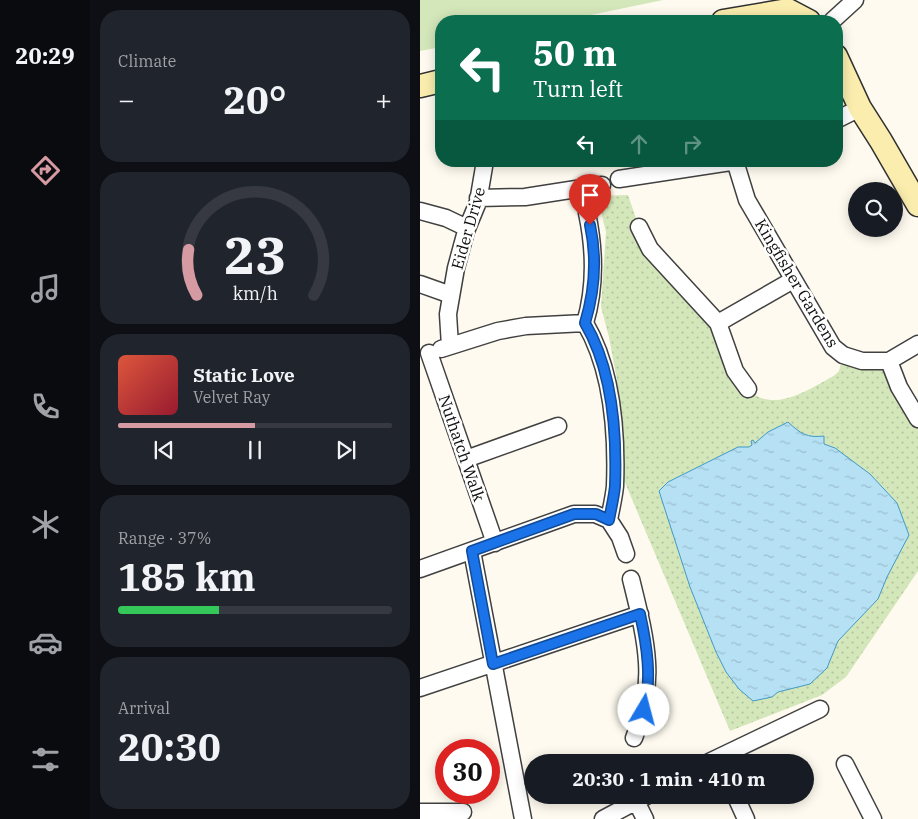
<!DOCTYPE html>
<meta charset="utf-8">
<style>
body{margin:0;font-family:"IBM Plex Serif",serif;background:#20242c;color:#f1f3f6;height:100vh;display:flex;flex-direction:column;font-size:19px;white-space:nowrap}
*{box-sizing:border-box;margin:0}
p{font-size:16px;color:#9ea1a6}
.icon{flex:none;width:28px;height:28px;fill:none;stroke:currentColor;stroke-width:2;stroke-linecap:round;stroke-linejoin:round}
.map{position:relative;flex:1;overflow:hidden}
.panel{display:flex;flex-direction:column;gap:10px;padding:10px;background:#0d0f14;width:330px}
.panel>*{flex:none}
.hud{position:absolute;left:15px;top:15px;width:408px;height:152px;border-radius:20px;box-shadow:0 2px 12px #0003;background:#0b6e4f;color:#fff;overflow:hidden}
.controls{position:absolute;left:428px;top:182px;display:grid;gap:10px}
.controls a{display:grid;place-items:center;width:55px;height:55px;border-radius:50%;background:#171b24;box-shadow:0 2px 12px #0003;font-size:25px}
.speed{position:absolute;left:15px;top:739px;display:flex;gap:10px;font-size:25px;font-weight:700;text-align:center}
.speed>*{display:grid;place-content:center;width:65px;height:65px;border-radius:50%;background:#171b24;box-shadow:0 2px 12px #0003;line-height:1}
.speed .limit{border:8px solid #d22;background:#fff;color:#111}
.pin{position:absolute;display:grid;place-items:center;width:42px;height:42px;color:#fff;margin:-51px -21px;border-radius:50% 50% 50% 0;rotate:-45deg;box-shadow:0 0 5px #0007}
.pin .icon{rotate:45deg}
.me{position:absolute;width:55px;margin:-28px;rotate:8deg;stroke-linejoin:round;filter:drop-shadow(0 0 4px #0008)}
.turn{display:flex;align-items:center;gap:18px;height:105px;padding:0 15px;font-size:22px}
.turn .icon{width:65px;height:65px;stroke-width:2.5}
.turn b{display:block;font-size:35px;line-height:42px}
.lanes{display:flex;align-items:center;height:48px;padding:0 15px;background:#0003;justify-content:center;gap:25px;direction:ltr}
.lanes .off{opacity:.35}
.big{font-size:38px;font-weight:700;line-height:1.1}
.panel .tile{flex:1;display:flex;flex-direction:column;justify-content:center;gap:8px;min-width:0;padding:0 18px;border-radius:20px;background:#20242c}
.panel .dial{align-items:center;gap:0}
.dial svg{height:130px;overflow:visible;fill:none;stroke:#363941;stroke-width:7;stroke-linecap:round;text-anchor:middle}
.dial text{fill:#f1f3f6;stroke:none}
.song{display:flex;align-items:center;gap:15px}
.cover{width:60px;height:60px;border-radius:8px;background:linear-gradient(135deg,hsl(10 70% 55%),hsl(350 70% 35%))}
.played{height:5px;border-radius:2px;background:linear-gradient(90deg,#d69aa3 50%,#363941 50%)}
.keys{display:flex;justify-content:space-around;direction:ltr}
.heat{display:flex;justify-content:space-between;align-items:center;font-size:28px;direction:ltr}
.charge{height:8px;border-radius:4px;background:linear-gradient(90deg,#34c759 37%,#363941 0)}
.trip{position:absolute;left:104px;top:754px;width:290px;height:50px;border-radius:25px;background:#171b24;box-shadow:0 2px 12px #0003;font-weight:700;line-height:50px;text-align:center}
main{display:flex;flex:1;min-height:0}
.dock{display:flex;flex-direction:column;width:90px;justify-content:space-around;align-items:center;background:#090b0e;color:#9ea1a6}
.dock .icon{width:35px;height:35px}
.dock .selected{color:#d69aa3}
.dock b{font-size:22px;color:#f1f3f6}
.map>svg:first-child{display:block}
.grass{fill:#d4e7ba}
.park{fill:url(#park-dots)}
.water{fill:url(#water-ripples);stroke:#419ac6}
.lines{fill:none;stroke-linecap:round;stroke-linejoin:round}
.street-casing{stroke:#414141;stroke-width:19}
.secondary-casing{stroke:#303030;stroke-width:25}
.street{stroke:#fff;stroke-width:16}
.secondary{stroke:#faedae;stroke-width:22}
.route-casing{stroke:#114b97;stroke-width:12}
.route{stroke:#1a73e8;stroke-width:9}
.labels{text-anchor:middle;stroke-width:5;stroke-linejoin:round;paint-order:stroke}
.street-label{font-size:16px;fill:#0e0e0e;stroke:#fff}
</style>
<main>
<nav class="dock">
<b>20:29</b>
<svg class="icon selected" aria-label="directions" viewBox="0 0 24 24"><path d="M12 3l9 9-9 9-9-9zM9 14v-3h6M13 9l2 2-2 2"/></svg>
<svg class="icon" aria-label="music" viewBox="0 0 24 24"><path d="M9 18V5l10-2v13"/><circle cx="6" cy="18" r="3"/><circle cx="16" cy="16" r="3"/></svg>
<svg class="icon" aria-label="phone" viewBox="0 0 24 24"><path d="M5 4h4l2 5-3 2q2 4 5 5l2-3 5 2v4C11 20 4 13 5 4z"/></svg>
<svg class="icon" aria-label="climate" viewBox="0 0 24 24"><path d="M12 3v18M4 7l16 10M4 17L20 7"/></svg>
<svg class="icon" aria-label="car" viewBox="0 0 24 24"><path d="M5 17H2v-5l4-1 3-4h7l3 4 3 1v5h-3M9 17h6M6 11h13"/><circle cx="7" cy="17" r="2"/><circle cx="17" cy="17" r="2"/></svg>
<svg class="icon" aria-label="filters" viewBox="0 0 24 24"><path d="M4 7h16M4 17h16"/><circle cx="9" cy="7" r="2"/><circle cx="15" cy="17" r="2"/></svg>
</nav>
<section class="panel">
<div class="tile"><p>Climate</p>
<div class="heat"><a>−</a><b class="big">20°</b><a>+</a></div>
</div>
<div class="tile dial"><svg viewBox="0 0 100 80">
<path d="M14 69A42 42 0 1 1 86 69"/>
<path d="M14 69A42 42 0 0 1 9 41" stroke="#d69aa3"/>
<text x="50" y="56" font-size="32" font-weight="700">23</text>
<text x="50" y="72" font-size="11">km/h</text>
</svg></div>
<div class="tile">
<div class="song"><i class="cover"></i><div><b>Static Love</b><p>Velvet Ray</p></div></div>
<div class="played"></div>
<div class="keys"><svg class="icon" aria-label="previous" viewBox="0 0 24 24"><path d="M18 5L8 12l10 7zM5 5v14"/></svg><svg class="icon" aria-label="pause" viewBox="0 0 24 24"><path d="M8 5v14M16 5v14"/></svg><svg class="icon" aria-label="next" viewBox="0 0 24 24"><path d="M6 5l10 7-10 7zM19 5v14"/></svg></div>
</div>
<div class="tile"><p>Range · 37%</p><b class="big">185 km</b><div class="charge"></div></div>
<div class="tile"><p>Arrival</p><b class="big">20:30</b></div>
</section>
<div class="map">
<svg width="498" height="819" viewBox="0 0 498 819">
<defs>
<pattern id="park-dots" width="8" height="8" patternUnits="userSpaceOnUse" patternTransform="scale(1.25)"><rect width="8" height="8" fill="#d4e7ba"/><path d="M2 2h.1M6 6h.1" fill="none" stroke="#b5c59f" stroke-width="1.8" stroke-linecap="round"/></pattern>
<pattern id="water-ripples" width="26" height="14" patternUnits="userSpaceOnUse" patternTransform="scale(1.25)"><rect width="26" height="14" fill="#b6e0f3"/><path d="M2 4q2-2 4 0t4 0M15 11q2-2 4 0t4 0" fill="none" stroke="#9bbfcf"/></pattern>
</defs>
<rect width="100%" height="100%" fill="#fefaef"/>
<path class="grass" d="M0 0H243L142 21H21V47L0 51Z"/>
<path class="park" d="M208 195 219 227 298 323 328 389C352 415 390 389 415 375L419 371 423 355 469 361 498 419V571L426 677 402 695 310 731 203 478 197 380 189 337 181 307 186 232 177 196Z"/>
<path class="water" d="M368 422C381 434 387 438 404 436V444L415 448 450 474 477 503 489 535 467 577 458 599 418 641 407 668 390 684 358 692 352 697 333 701 319 689 306 672 296 652 270 587 239 491 248 482 318 447H329L332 445 331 441 333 440 335 443 348 432Z"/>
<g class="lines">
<g class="street-casing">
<path id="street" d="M412 21 435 0
M416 120 440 108
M315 161 327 200 413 347 423 355 442 361H469L498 344
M199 179 317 161
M58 198 105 197 182 185
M0 211 26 218 47 228
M167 213C175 251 176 286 165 323 192 369 197 433 195 486 194 497 191 509 189 520
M219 227 230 249 298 323 315 371 328 389
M0 284 31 295
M298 323 373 280
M30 346 28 314 36 268 46 231 58 202 65 161
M21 349 78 331 106 326 165 323
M9 353 75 543
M469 361 479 387 498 419
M46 459 138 426
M189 520 200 537 206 554
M52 551 103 819
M0 569 154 514H175L189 520
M211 579C225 636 238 681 214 738
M0 688 220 614
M289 762 400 709
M425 764 453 819
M315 795 326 819
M216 801 225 819
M0 812H43
M183 819 228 795"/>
</g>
<g class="secondary-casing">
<path id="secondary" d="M303 21 368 10 389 21
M416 56 440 108 461 141 498 205
M0 86 21 81"/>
</g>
<use href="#street" class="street"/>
<use href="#secondary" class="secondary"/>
</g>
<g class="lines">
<g class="route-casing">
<path id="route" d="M170 225C177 258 175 290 165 323 192 369 197 433 195 486 194 497 191 509 189 520L176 514H154L52 551 73 664 220 614C227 646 232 678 224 710"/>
</g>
<use href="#route" class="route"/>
</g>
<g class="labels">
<g class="street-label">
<text transform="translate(48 228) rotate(-74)" y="6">Eider Drive</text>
<text transform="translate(377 283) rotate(59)" y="6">Kingfisher Gardens</text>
<text transform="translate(42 448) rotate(71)" y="6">Nuthatch Walk</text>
</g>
</g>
</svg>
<div class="controls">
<a><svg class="icon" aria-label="search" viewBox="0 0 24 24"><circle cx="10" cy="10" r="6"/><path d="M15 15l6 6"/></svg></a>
</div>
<div class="speed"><div class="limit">30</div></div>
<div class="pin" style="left:170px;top:225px;background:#d93025"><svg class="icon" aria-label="arrive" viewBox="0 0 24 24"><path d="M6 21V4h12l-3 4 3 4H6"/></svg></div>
<svg class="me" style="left:224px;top:710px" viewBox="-20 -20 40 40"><circle r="19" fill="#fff"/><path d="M0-13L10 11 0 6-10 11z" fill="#1a73e8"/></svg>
<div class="trip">20:30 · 1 min · 410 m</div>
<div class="hud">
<div class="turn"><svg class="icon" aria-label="left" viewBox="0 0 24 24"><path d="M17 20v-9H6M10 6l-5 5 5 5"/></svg><div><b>50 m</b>Turn left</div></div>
<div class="lanes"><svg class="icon" aria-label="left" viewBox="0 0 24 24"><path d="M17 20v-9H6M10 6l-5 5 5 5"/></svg><svg class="icon off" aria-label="ahead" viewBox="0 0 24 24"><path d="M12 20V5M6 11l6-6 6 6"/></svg><svg class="icon off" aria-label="right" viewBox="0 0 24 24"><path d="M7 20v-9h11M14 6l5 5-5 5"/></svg></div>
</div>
</div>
</main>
